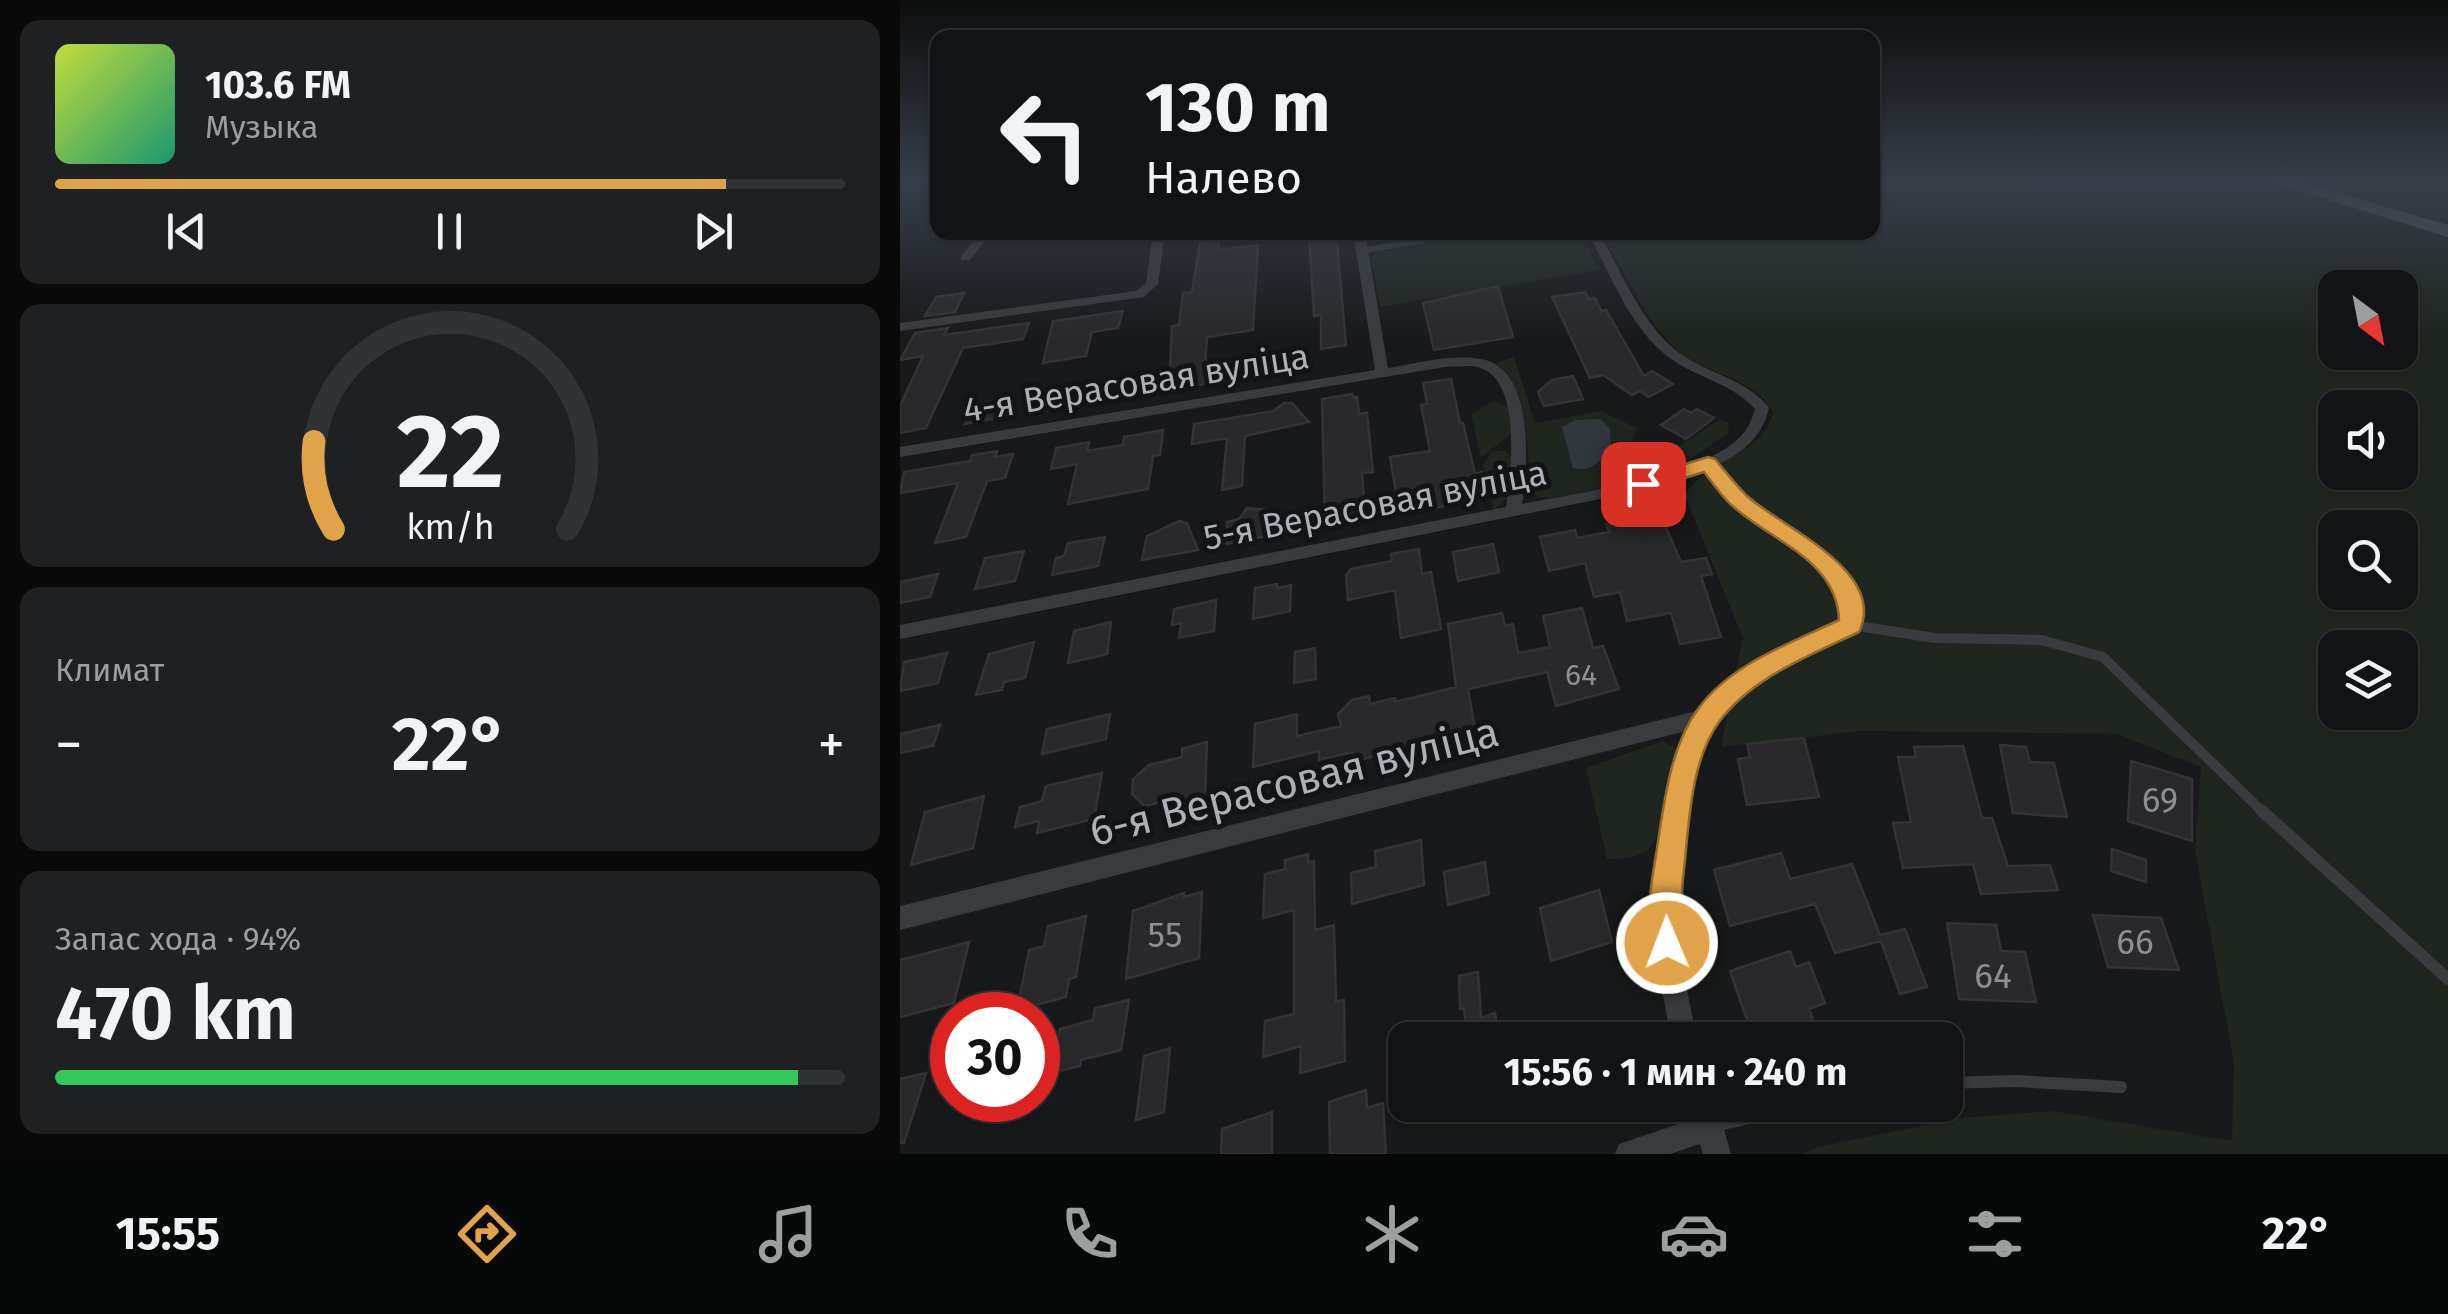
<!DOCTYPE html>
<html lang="ru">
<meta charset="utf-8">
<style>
body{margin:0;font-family:"Fira Sans",sans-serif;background:#1f2022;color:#f1f3f6;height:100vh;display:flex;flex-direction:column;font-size:38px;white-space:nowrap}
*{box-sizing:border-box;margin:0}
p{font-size:32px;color:#9c9ea0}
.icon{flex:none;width:55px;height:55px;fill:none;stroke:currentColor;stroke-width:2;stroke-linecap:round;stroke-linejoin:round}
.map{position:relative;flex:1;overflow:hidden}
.panel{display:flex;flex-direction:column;gap:20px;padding:20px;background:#0a0a0b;width:900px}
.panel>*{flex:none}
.guide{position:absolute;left:30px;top:30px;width:950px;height:210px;border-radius:20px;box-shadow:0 2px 8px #0004,0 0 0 2px #313234;background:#121314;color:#f1f3f6;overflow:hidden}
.needle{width:65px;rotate:148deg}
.fabs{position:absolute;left:1418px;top:270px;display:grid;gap:20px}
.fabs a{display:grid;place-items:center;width:100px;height:100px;border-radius:20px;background:#121314;box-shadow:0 2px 8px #0004,0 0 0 2px #313234;font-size:50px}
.speed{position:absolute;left:30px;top:992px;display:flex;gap:20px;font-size:50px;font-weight:700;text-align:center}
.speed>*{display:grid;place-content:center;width:130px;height:130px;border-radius:50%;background:#121314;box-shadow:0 2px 8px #0004,0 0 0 2px #313234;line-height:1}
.speed .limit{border:15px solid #d22;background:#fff;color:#111}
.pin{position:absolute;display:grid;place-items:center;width:85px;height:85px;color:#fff;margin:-42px;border-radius:20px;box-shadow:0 5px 15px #0006}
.me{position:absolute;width:110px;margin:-55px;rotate:359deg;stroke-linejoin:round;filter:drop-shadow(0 0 8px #0008)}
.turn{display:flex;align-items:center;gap:35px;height:210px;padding:0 50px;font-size:45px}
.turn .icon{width:130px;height:130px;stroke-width:2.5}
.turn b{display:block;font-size:70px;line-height:85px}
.big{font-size:75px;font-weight:700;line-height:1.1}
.panel .widget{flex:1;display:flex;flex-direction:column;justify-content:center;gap:15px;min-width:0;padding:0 35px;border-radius:20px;background:#1f2022}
.panel .dial{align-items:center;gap:0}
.dial svg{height:260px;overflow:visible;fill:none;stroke:#313234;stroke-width:7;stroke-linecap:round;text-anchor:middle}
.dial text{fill:#f1f3f6;stroke:none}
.song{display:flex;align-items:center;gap:30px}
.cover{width:120px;height:120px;border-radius:15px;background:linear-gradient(135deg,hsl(70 70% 55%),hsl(160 70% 35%))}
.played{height:10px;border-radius:5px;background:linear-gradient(90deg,#e1a34a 85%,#313234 85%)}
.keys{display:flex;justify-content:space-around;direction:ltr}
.heat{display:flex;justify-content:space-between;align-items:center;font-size:55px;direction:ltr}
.charge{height:15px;border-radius:8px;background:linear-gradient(90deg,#34c759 94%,#313234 0)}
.trip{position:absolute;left:488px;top:1022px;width:575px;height:100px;border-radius:20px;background:#121314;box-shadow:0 2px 8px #0004,0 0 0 2px #313234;font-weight:700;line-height:100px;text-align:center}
.tab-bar{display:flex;height:160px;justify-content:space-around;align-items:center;background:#070808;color:#9c9ea0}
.tab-bar .icon{width:70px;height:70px}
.tab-bar .selected{color:#e1a34a}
.tab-bar b{font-size:45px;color:#f1f3f6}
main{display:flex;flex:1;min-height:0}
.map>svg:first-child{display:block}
.green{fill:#1f251f;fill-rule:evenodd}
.water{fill:#30383d}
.building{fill:#29292b;stroke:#333336;stroke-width:2.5}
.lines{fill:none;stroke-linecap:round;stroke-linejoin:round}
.service-far2{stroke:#3a3b3f;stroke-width:6}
.service-far1{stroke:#3a3b3f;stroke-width:10}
.service{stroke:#3a3b3f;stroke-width:12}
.minor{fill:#3a3b3f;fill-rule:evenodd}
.primary{fill:#56585e;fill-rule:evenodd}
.route{fill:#e1a34a;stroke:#926a30;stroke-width:2.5}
.labels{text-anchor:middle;stroke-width:10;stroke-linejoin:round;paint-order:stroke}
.number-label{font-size:30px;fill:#8b8f96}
.street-label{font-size:35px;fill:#acb1b9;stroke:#131415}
.near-number-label{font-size:35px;fill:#8b8f96}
.near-street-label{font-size:42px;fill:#acb1b9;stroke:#131415}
</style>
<main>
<section class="panel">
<div class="widget">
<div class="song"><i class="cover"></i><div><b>103.6 FM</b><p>Музыка</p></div></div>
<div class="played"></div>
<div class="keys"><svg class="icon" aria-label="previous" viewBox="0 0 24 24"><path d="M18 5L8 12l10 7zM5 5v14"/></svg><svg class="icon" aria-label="pause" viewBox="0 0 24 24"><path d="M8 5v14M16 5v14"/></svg><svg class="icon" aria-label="next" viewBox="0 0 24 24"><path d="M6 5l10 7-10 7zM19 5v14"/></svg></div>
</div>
<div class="widget dial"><svg viewBox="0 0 100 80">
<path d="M14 69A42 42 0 1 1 86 69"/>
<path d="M14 69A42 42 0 0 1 8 42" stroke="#e1a34a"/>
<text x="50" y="56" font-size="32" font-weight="700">22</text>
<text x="50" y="72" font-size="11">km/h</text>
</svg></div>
<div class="widget"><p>Климат</p>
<div class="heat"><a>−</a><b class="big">22°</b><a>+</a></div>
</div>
<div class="widget"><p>Запас хода · 94%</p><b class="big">470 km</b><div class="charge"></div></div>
</section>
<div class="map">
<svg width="1548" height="1154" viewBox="0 0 1548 1154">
<rect width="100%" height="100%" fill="#18191a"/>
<path class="green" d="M973 179H1358L1548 235V1154H904L914 1148 1058 1118 1152 1111 1332 1141 1334 1063 1295 851 1301 767 1217 734 961 731 821 747 843 638 784 494C792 486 799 477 808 471 834 452 864 447 873 413 857 379 811 375 783 355 750 331 723 268 702 233L972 232ZM1435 288H1500V352H1435ZM1435 408H1500V472H1435ZM1435 528H1500V592H1435ZM1435 648H1500V712H1435Z
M1384 179H1548V227Z
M587 233H680L698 270 480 307 471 257 475 252Z
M614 357 635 423 701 411 737 428 722 466 766 455 820 419 829 423 828 433 785 463 727 482 728 485 652 498 637 497 628 487C631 442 625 399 596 363Z
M595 400 608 408 612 433 581 458 571 414Z
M592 451H605L612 457 608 497 597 508V523L583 465Z
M762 741 776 748C782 768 766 829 751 846 741 858 722 859 707 859L686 768Z"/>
<path class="water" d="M700 419 710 429 711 446C702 460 691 473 673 468L662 427 675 420Z"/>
<path class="building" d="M409 232H436L446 345 421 349V315L414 316Z
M319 240 318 250 358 245 353 330 307 337 304 384 269 390 272 326 279 325 283 293 292 292 300 243Z
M598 286 613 337 534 350 523 303Z
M685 292 689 299 695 298 701 311 706 310 744 376 752 371 773 384 749 397 740 391 732 395 703 375 690 378 652 297Z
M64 293 55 312 25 316 36 297Z
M223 311 218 328 192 332 186 356 143 363 153 321Z
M129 323 123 339 63 348 26 428 0 433V406L23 356 0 360 15 333 48 328 44 335Z
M673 376 683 399 644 406 638 392 652 380Z
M551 379 560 423H563L575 474 582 472 588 497 500 515 490 457 530 451 521 405 527 404 523 383Z
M174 388 171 406 132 414 136 395Z
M452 394 453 398 457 397 459 414 467 413 473 472 462 473 465 517 425 525 422 399Z
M104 399 98 418 65 424 71 405Z
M384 403H392L409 422 345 436 342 486 322 490 327 438 292 444 294 424 373 411Z
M784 409 791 413 797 409 814 418 786 439 761 425Z
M263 430 260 455 253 456 248 489 168 504 177 464 151 469 156 448 189 442 187 451 223 445 224 437Z
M97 451 95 457 113 454 105 478 87 481 66 537 35 543 58 483 0 493 4 472 70 461 72 455Z
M347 508 366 510V536L326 544 327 522 339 519Z
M749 514 751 520 762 518 781 562 806 558 812 574 801 576 821 637 780 644 771 613 727 621 720 592 694 597 685 563 649 571 640 537 675 530 677 538 709 532 706 524Z
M279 521 287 523 298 550 242 560 247 536Z
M205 537 198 566 152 575 156 558 164 556 168 543Z
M593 544 599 572 558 581 553 552Z
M519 549 522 574 531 572 541 629 501 638 495 590 448 600 446 575 451 569 492 561 491 554Z
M124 551 115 581 75 589 85 558Z
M38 574 30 597 0 603V582Z
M377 584V588L391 585 390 611 353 619 355 588Z
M316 600 314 631 279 638 281 623 272 625 274 609Z
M682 608 693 648 703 646 719 689 656 706 647 672 568 689 575 729 452 762V752L419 760V751L353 767 355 724 397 714V736L441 726 438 714 452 700 469 696 470 704 495 698V702L556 687 548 624 602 613 605 626 613 624 618 653 650 647 643 616Z
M211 622 207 654 168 663 174 631Z
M134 642 125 678 104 682 102 690 76 695 89 654Z
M415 648 416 679 394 683 395 652Z
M47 653 38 683 0 691 4 662Z
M210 714 206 739 142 754 147 729Z
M40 725 33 746 0 753V734Z
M904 738 919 797 847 805 838 759 850 757 847 744Z
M307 742 305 799 275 806 276 798 245 806 232 794 233 779 249 765 282 757V749Z
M1100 745 1126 747 1130 762 1154 763 1167 817 1113 813Z
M1063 746 1082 818H1092L1108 866 1150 865 1158 890 1081 894 1073 864 1003 868 993 823 1011 822 998 757H1016L1014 747Z
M1231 761 1292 779V841L1228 821Z
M202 773 194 819 137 833 139 821 115 827 120 807 142 801 146 786Z
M84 796 73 848 11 865 25 812Z
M521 840 524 885 452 904 451 873 476 867 475 851Z
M1212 849 1246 860V882L1211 871Z
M881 853 890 879 952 864 980 935 1005 929 1027 987 1000 994 981 941 935 953 915 904 830 926 814 870Z
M408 854V862L414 861 415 930 434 925 436 1002 444 1000 445 1061 400 1073 401 1046 363 1057 365 1021 394 1014V910L363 918 365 874 385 869V860Z
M585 862 589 894 548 905 544 872Z
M699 890 712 942 651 961 640 908Z
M302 892 299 958 226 979 233 911 284 893V897Z
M1193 915 1261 918 1279 970 1208 967Z
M186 916 176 977 169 979 166 997 117 1010 129 950 144 946 148 926Z
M1047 923 1096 925 1101 951 1125 952 1136 1002 1059 999Z
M69 942 54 1003 0 1017V960Z
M890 951 896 967 909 962 925 1003 909 1009 913 1020 854 1040 830 971Z
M578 972 581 1018 595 1013 599 1040H568L564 1008 560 1009 559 976Z
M229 1000 221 1050 181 1060 180 1066 151 1073 160 1029 193 1020 195 1008Z
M270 1048 264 1112 236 1120 244 1056Z
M26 1073 4 1143H0V1079Z
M466 1090 467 1108 483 1103 486 1154H430L429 1102Z
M372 1112V1154H321L322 1129Z"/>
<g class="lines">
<path class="service-far2" d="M461 251 570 232"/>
<path class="service-far1" d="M951 625 1035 638 1142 640 1203 657 1364 813"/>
<path class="service" d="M1361 810 1548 979
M1045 1083 1116 1081 1221 1087
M814 1126 909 1105"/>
<path class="minor" d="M81 232H92L70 260H62L60 258Z
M253 232H265L258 284 244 297 0 331V323L236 291 246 283Z
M453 232H465L488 368C518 363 551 354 581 359 635 368 628 465 622 504 680 492 801 478 841 436 849 427 852 419 855 409 833 384 801 379 774 361 732 333 711 276 688 232H699C722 273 742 326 781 354 809 374 843 378 867 405L869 408C862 437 844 452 817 465 825 476 832 487 842 496 881 528 931 542 953 592 958 604 961 618 957 630 908 651 849 674 817 719 803 739 797 767 791 791 772 879 776 953 798 1040H772C747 932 748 834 790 730L0 930V906L801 710C836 665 890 642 941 621 931 547 876 545 829 502 819 493 812 481 805 471L710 497 0 639V625L606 507C611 474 623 377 577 367 568 365 555 367 545 367L0 457V447L475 370Z
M789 1105H817L831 1154H803L800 1144 770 1154H715L719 1144 793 1119Z"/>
<path class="primary" d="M1362 179H1389L1548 225V237Z"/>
</g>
<linearGradient id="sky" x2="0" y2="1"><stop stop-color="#0d0e0e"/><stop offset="0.53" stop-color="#373e49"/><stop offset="1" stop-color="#373e49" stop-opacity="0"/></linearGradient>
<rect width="1548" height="340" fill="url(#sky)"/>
<path class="route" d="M808 457 815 459C825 471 835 484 846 495 878 526 989 570 959 632 911 655 852 677 819 722 789 763 789 830 783 878 780 903 787 932 778 954L767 959 756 954C742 922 752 882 757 848 764 804 770 747 798 709 830 664 891 643 939 620 937 561 874 542 835 508 823 499 814 484 804 472L743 491 732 484 735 479Z"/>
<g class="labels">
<g class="number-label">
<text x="681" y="685">64</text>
</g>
<g class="street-label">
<text transform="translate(236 383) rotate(-9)" y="12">4-я Верасовая вуліца</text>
<text transform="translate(475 505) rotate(-11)" y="12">5-я Верасовая вуліца</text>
</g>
<g class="near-number-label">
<text x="1260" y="812">69</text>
<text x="265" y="947">55</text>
<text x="1235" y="954">66</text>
<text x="1093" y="988">64</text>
</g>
<g class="near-street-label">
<text transform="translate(394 781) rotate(-14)" y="15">6-я Верасовая вуліца</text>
</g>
</g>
</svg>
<div class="fabs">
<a><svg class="needle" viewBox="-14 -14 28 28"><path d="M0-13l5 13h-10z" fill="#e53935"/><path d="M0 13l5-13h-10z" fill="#9c9ea0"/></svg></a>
<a><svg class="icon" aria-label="sound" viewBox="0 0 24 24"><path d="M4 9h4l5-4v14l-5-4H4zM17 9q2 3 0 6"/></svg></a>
<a><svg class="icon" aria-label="search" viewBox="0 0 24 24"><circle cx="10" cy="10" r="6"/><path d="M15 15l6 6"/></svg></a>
<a><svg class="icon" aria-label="layers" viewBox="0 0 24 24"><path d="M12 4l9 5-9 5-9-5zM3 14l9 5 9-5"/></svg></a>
</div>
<div class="speed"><div class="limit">30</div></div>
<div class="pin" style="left:743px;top:484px;background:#d93025"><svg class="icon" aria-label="arrive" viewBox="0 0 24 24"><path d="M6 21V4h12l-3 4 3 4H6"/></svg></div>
<svg class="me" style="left:767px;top:943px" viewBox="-20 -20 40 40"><circle r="17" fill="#e1a34a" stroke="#fff" stroke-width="3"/><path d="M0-11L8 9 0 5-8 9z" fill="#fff"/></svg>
<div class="trip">15:56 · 1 мин · 240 m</div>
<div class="guide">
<div class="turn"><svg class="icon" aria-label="left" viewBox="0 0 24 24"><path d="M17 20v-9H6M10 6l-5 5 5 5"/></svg><div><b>130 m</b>Налево</div></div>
</div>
</div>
</main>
<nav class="tab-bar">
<b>15:55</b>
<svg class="icon selected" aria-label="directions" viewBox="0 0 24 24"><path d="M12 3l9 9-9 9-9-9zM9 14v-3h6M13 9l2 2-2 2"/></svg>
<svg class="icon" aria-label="music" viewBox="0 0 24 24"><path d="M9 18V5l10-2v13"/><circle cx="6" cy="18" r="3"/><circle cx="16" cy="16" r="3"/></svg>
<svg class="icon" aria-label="phone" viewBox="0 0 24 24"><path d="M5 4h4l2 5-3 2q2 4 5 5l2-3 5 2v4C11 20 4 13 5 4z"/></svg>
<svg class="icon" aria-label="climate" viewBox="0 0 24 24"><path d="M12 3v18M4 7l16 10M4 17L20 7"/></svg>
<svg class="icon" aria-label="car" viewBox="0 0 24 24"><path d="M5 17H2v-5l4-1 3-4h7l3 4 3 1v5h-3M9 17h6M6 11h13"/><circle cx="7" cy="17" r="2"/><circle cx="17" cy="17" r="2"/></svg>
<svg class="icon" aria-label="filters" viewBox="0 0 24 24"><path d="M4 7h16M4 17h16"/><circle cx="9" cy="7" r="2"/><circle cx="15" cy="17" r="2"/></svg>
<b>22°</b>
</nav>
